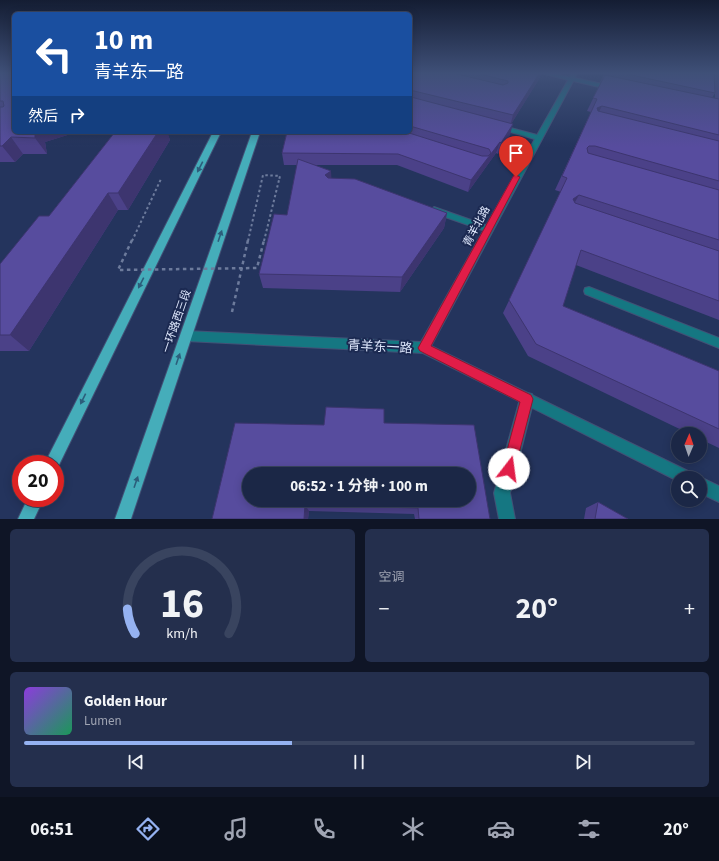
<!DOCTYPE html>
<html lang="zh">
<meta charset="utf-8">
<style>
body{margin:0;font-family:"Source Sans 3","Noto Sans SC",sans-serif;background:#242f4d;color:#f1f3f6;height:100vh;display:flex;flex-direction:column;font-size:15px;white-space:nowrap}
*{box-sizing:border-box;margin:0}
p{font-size:13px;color:#a0a5b3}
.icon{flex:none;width:22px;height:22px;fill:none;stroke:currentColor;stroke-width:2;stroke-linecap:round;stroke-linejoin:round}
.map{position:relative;height:519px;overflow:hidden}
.sheet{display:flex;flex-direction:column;gap:10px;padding:10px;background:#0f1526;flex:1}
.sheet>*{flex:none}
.hud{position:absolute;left:12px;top:12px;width:400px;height:122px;border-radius:6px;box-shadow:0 2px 10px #0003,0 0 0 1px #39445f;background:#1a4fa0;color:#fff;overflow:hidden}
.needle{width:26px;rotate:2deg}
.fabs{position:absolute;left:671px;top:427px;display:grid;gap:8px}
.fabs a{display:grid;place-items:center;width:36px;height:36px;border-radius:50%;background:#1b2746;box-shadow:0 2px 10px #0003,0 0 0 1px #39445f;font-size:20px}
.speed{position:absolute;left:12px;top:455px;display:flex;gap:8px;font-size:20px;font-weight:700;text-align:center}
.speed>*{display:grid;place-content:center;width:52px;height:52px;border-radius:50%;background:#1b2746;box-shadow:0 2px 10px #0003,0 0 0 1px #39445f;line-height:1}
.speed .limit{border:6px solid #d22;background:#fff;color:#111}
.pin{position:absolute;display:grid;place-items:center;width:34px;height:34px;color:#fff;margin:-41px -17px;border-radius:50% 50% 50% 0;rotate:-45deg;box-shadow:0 0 4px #0007}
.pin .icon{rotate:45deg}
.me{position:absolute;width:44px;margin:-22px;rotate:15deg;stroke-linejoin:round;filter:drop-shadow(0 0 3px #0008)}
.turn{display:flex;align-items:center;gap:14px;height:84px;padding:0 16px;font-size:18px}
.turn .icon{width:52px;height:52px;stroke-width:2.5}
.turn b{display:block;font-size:28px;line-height:34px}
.then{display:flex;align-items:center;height:38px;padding:0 16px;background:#0003;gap:8px;font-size:15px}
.big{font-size:30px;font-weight:700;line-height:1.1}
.sheet .widget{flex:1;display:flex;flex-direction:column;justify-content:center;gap:6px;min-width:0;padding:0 14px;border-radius:6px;background:#242f4d}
.sheet .dial{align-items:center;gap:0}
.dial svg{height:104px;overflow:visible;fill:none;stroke:#39445f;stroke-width:7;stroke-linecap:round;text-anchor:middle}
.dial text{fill:#f1f3f6;stroke:none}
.song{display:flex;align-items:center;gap:12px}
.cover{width:48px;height:48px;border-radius:6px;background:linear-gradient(135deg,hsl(270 70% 55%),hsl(150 70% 35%))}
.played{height:4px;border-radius:2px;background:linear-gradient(90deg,#95b2f1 40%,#39445f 40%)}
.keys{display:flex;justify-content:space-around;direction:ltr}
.heat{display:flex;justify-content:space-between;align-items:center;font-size:22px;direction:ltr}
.sheet .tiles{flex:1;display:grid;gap:10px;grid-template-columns:1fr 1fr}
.widget:last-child{grid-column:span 2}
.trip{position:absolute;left:242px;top:467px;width:234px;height:40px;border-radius:20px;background:#1b2746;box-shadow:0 2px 10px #0003,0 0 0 1px #39445f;font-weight:700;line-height:40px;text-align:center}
.dock{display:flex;height:64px;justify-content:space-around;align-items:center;background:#0b101c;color:#a0a5b3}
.dock .icon{width:28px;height:28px}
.dock .active{color:#95b2f1}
.dock b{font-size:18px;color:#f1f3f6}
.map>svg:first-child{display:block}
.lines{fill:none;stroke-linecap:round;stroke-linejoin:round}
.service-casing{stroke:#425176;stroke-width:2}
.minor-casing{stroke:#425176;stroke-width:2}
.primary-casing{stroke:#425176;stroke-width:2}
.path-far1{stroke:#6d7b9c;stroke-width:2;stroke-dasharray:2.5 2.5;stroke-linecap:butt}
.path{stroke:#6d7b9c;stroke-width:2.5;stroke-dasharray:3.5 3.5;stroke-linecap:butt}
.service{fill:#157782;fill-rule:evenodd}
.minor{fill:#157782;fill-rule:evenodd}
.primary{fill:#45adba;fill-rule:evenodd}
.path-bridge-far1{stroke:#6d7b9c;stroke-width:2;stroke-dasharray:2.5 2.5;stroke-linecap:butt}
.path-bridge{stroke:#6d7b9c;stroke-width:2.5;stroke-dasharray:3.5 3.5;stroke-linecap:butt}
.wall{fill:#4b4188;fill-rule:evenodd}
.shaded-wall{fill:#3d356f}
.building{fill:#574c9e;stroke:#3d356f;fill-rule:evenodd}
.oneway{fill:#2c5e7b}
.route{fill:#e11d48;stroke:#92132f}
.labels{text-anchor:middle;stroke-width:4;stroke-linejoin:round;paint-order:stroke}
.street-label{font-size:11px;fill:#dee7fc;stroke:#1b2951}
.near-street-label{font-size:13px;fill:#dee7fc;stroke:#1b2951}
</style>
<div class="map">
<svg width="719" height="519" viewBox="0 0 719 519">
<rect width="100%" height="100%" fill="#24345d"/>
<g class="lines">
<g class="service-casing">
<path id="service" d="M571 77 612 86 615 88 612 90 569 80V78Z
M499 125 541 136 542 138 538 140 497 128V126Z
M434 207 491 227 493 229 488 232 431 212 430 210Z
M589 287 719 338V348L585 294 584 291 585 288Z
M527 393 532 394 534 399 510 493 515 519H499L494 493 520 399 522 394Z"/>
</g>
<g class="minor-casing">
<path id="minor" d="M545 74H557L569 77 571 74H577L431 346 692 473 695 478H678V481L423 353 186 341 182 340 180 336 182 332 186 331 421 342 568 80Z
M700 477 719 486V502L700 493V478H699Z"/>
</g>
<g class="primary-casing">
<path id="primary" d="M213 132H221L57 469 55 470V464H45L47 459Z
M252 132H260L131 519H115Z
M28 498H44L34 519H18Z"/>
</g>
<path class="path-far1" d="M248 241 263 175 280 176 279 180"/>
<path class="path" d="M232 312 248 240"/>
<use href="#service" class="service"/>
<use href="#minor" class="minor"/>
<use href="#primary" class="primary"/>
<path class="path-bridge-far1" d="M132 241 161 179
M264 241 279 180"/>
<path class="path-bridge" d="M132 240 118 270 257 268 264 240"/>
</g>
<path class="wall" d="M0 74 77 132 45 142 47 154H23L15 162H0Z
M410 74H541L539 79 511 124 510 135 498 154 496 153 468 192 397 165H315L331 179 447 213 444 228 400 292 263 288 259 274 287 215 297 165H284L282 153 287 132H410Z
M604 74H714L715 86V74H719V320L576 265 563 306 719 371V448L700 439V434H690L528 356 503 313 561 192 555 190 591 112 587 111 601 82H600ZM715 93V98H712Z
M115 132H167L170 140 128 210H118L29 351H0V264L49 216Z
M384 423 490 519H415L414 514 309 511 308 519H212L324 425Z
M598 502 628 519H584L586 508Z"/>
<path class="shaded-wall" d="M539 74H541L539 79 510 126 513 115Z
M602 106 595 119 597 108Z
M513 124 510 135 498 154 501 143Z
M35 132H77L45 142 47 154 35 138Z
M158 132H167L170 140 128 210 118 193Z
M11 137 23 154 15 162 2 146Z
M500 142 496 153 468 192 471 180Z
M331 171 332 186 325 175Z
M108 193 118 210 29 351 10 335Z
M579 195 571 209 573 199Z
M447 213 444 228 400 292 402 277Z
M305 505 309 511 308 519H304Z"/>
<path class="building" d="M0 74H14V132H35V138L11 137 2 146H0V107H3L4 106 3 101H0Z
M410 74H457L503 85 508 83V81L480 74H539L513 115 410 90 411 97 513 124 501 143 500 142 471 180 398 154 282 153 287 132H406L482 156H488L491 153 489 149 410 126Z
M627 74H714L715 93Z
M605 75 719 99V135L602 106 597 108 598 111 719 141V181L595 146H589L587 148 588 153 719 190V240L579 195 573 199 575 203 719 251V301L581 250 563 306 719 371V429L536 344 509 300 567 178 562 176 597 99 593 98Z
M115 132H158L118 193H108L10 335H0V264L39 216H49Z
M298 159 331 171 325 175 328 178 355 179 447 213 402 277 259 274 274 214 287 215Z
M326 407 384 409V423L474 425 490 519H419L418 508 305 505 304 519H212L235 423 324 425ZM249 474H469V500H249Z
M598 502 628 519H595Z"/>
<defs><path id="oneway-solid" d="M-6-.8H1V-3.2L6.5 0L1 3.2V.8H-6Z"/></defs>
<g class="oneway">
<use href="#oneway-solid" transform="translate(200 167) rotate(117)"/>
<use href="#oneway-solid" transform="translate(220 236) rotate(-71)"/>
<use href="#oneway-solid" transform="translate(141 283) rotate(117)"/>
<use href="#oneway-solid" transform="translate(178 359) rotate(-71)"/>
<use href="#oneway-solid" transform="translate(83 399) rotate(116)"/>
<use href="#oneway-solid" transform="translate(136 482) rotate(-71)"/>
</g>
<linearGradient id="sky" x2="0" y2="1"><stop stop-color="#141d33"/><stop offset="0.5" stop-color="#3f5078"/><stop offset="1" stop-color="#3f5078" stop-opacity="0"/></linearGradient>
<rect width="719" height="147" fill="url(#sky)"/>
<path class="route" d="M514 175H516L520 177 431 346 531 395 533 399 515 469 513 474 509 476 504 474 502 469 520 402 420 351 418 348Z"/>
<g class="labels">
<g class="street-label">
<text transform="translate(476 226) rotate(-62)" y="4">青羊北路</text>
<text transform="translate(176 321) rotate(-71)" y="4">一环路西三段</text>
</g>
<g class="near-street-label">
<text transform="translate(380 346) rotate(3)" y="5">青羊东一路</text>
</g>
</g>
</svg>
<div class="fabs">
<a><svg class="needle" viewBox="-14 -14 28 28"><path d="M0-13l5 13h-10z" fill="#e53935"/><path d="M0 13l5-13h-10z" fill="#a0a5b3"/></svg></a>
<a><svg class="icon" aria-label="search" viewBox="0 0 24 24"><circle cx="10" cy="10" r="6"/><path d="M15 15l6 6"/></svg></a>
</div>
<div class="speed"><div class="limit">20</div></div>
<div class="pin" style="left:516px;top:177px;background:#d93025"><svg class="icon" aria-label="arrive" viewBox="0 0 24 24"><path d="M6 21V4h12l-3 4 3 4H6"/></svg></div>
<svg class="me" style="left:509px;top:469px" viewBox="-20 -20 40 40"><circle r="19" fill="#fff"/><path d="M0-13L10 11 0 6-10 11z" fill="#e11d48"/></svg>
<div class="trip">06:52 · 1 分钟 · 100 m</div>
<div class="hud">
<div class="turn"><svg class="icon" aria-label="left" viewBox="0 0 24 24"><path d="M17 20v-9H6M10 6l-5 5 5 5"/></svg><div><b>10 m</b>青羊东一路</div></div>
<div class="then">然后<svg class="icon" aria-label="right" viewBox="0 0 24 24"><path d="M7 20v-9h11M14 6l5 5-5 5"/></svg></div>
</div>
</div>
<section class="sheet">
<div class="tiles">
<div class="widget dial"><svg viewBox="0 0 100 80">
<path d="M14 69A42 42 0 1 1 86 69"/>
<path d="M14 69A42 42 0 0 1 8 50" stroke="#95b2f1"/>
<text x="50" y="56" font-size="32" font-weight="700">16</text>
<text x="50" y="72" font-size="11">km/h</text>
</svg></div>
<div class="widget"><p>空调</p>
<div class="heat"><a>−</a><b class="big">20°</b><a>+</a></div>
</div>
<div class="widget">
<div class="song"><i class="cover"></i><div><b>Golden Hour</b><p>Lumen</p></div></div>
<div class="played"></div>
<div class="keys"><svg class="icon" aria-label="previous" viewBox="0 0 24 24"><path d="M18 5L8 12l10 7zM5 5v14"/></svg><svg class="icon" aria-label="pause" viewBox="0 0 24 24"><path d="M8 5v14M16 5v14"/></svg><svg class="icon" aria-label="next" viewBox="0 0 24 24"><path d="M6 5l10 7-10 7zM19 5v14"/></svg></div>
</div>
</div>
</section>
<nav class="dock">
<b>06:51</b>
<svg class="icon active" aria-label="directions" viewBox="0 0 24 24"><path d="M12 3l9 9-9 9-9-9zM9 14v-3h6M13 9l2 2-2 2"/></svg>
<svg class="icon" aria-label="music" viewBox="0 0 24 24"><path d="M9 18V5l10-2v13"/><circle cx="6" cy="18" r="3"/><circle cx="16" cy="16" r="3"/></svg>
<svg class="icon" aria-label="phone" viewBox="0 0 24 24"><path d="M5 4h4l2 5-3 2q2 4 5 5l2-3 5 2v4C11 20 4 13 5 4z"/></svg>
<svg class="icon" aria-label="climate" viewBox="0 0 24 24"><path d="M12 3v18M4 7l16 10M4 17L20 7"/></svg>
<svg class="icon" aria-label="car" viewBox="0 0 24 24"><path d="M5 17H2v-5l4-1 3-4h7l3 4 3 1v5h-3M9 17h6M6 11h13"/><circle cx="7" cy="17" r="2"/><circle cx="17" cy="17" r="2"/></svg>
<svg class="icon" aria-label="filters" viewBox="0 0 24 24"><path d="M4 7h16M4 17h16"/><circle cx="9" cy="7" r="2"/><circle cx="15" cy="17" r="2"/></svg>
<b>20°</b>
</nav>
